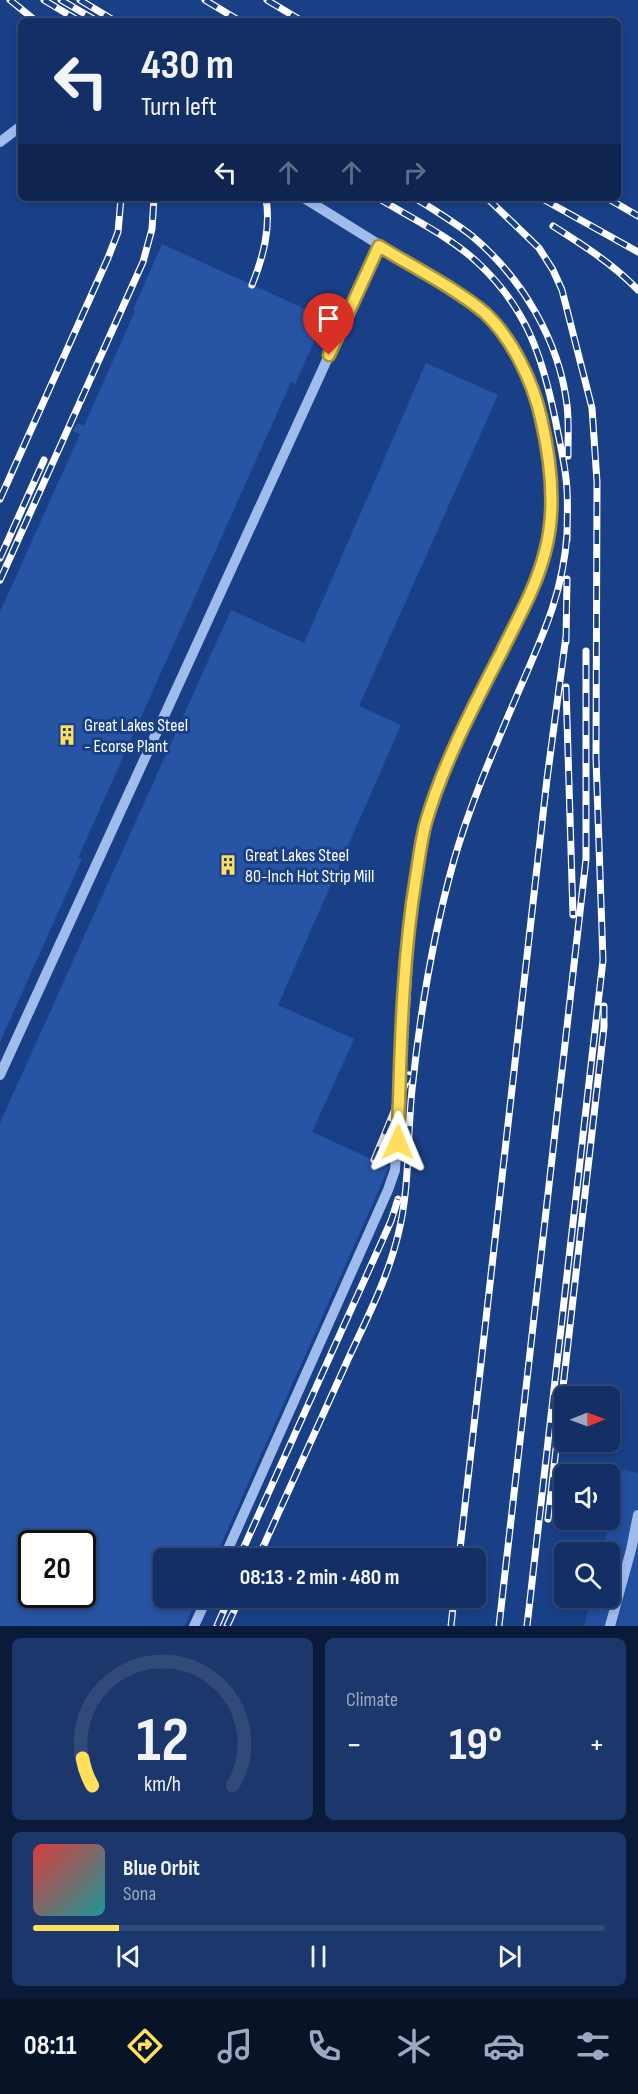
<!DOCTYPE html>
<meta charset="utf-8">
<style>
body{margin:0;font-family:"Sofia Sans Condensed",sans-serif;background:#1c376b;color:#f1f3f6;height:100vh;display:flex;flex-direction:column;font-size:22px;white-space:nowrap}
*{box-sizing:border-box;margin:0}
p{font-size:20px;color:#9da9bf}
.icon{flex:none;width:33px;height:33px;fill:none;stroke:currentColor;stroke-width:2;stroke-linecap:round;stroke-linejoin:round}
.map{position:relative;height:1626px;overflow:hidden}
.side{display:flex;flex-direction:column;gap:12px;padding:12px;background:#0a1a38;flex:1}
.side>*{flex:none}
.hud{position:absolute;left:18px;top:18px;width:603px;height:183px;border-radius:9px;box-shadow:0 3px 9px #0003,0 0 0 2px #324a79;background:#132f65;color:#f1f3f6;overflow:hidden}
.needle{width:39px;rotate:89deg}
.fabs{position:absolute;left:554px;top:1386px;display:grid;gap:12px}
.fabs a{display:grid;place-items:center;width:66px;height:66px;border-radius:9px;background:#132f65;box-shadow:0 3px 9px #0003,0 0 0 2px #324a79;font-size:30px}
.speed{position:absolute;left:18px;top:1530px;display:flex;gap:12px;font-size:30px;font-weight:700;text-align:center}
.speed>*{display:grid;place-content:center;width:78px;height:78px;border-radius:50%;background:#132f65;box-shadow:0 3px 9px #0003,0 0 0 2px #324a79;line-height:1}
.speed .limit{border:3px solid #111;border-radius:9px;background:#fff;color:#111}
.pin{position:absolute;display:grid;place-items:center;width:51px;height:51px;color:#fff;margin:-62px -26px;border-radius:50% 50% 50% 0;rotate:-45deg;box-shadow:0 0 6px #0007}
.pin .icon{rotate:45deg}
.me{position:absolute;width:66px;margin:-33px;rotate:1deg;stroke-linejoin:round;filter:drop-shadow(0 0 4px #0008)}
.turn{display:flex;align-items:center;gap:21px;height:126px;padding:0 24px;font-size:27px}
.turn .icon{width:78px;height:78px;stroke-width:2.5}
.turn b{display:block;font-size:42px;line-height:51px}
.lanes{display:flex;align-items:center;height:57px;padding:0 24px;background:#0003;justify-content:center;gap:30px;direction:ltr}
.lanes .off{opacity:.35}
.big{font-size:45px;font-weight:700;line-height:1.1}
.side .tile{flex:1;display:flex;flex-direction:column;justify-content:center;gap:9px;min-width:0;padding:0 21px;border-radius:9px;background:#1c376b}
.side .dial{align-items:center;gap:0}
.dial svg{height:156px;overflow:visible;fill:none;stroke:#324a79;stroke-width:7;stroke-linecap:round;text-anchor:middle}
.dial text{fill:#f1f3f6;stroke:none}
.song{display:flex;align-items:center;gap:18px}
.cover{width:72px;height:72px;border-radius:9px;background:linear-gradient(135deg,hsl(0 70% 55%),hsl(180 70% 35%))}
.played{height:6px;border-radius:3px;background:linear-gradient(90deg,#ffdf5c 15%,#324a79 15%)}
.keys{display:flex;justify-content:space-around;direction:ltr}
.heat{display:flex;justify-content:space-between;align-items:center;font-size:33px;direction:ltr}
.side .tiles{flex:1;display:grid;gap:12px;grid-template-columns:1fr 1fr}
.tile:last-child{grid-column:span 2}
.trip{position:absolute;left:153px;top:1548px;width:333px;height:60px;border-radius:9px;background:#132f65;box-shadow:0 3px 9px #0003,0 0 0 2px #324a79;font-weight:700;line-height:60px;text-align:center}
.tab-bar{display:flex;height:96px;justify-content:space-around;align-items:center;background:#081328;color:#9da9bf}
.tab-bar .icon{width:42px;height:42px}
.tab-bar .active{color:#ffdf5c}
.tab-bar b{font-size:27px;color:#f1f3f6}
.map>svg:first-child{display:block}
.green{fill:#224fa0}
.building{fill:#2854a5;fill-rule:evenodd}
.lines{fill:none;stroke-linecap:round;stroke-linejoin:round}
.minor{stroke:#a0bced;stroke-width:10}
.rail-casing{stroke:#fff;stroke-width:7}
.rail{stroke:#193f87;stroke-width:4.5;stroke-dasharray:14;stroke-linecap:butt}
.route-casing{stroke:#a6913c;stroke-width:15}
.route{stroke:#ffdf5c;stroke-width:10}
.labels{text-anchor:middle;stroke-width:6;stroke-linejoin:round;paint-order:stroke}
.poi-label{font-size:18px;fill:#fff;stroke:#193f87;text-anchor:start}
</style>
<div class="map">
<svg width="638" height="1626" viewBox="0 0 638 1626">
<rect width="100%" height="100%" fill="#193f87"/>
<path class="green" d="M623 1469 638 1473V1626H584L591 1598H609V1552H602Z"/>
<path class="building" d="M162 244 325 318 295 384 291 382 78 858 82 859 0 1042V612L80 434 73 431 77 423 84 426 135 311 133 310Z
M426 363 498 395 359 706 401 725 278 1005 354 1039 312 1132 389 1167 215 1558H164V1598H197L185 1626H0V1123L231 610 304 643ZM32 1544H82V1594H32Z"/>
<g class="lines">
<path class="minor" d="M0 142 21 126
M0 1075 379 246
M224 1558 388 1190 395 1170 411 914 425 826 435 795 465 728 526 604 538 575 546 551 550 525 551 493 549 459 538 405 529 379 509 343 485 314 460 295 304 198
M194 1626 207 1598
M610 1626 631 1550 638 1515"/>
<g class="rail-casing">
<path id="rail" d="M10 0 36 21
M44 0 79 21
M61 0 97 21
M80 0 115 21
M205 0 240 21
M267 0 302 21
M378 198C411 218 449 236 477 262 527 308 543 358 556 423 560 445 566 467 567 490 568 507 567 524 567 540
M415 198C434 210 454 222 472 236 522 278 559 340 567 405 569 422 568 439 568 456
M487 198 539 248 553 270 562 290 592 408 597 482 596 758 603 960 527 1626
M541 198 638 252
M607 198 638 216
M553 226C583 245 613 264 638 290
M252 285C263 257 271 229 266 198
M0 499 108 258 118 232 121 198
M0 558 44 460
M0 580 143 262 152 229 154 198
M566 642 567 579
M566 687 573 915
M374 1160 409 1075
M548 1519 604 1027V1006
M239 1558 391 1221 398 1199
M258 1558C287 1494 316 1430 345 1366 364 1324 387 1281 398 1235 410 1188 407 1138 412 1090 420 1013 433 935 454 860 471 801 496 745 520 688 543 635 563 593 567 534
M459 1558 547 779 566 636
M217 1626 229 1598
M227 1626 240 1598
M451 1626 454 1598
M499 1626 586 859V651"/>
</g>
<use href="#rail" class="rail"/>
</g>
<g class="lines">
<g class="route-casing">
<path id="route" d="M329 355 379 246C411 266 457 289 485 313 512 338 533 382 541 418 551 461 557 508 545 552 536 588 517 620 501 653 473 707 443 764 426 822 421 840 419 859 416 877 404 950 401 1027 399 1102 398 1115 399 1128 398 1142"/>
</g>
<use href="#route" class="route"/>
</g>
<defs>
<g id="building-bare" transform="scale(1.62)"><path d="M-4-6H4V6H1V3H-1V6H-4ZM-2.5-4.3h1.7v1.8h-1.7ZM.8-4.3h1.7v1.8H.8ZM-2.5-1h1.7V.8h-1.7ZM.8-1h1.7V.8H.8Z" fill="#ffdf5c" stroke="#193f87" stroke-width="2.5" paint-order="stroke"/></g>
</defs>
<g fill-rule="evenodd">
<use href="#building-bare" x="67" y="735"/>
<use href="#building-bare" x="228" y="865"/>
</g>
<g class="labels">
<g class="poi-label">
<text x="84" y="731">Great Lakes Steel<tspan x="84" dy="21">- Ecorse Plant</tspan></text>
<text x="245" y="861">Great Lakes Steel<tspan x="245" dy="21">80-Inch Hot Strip Mill</tspan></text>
</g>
</g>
</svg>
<div class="fabs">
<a><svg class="needle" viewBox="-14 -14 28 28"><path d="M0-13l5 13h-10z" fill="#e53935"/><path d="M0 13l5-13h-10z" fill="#9da9bf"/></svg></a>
<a><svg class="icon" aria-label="sound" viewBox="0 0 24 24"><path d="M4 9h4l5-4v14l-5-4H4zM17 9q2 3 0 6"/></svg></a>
<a><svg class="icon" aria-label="search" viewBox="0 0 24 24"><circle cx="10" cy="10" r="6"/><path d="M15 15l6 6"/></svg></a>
</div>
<div class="speed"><div class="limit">20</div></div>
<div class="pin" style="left:329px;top:355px;background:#d93025"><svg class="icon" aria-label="arrive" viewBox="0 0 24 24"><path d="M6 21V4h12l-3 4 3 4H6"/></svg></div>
<svg class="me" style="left:398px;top:1142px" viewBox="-20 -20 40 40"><path d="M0-17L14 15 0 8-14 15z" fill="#ffdf5c" stroke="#fff" stroke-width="4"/></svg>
<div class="trip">08:13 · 2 min · 480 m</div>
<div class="hud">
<div class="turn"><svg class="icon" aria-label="left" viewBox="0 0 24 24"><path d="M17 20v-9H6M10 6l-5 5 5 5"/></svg><div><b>430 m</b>Turn left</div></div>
<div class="lanes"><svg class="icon" aria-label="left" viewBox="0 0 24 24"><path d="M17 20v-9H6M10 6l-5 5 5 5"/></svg><svg class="icon off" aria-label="ahead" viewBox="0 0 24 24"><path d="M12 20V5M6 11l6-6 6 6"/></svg><svg class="icon off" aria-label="ahead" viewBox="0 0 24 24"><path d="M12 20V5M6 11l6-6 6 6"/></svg><svg class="icon off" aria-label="right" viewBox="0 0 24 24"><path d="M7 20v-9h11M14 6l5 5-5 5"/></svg></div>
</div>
</div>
<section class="side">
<div class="tiles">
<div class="tile dial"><svg viewBox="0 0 100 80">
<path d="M14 69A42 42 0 1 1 86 69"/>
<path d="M14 69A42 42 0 0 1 9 55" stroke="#ffdf5c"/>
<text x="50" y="56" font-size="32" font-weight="700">12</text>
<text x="50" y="72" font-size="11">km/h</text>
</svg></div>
<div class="tile"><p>Climate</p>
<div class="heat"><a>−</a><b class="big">19°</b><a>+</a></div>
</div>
<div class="tile">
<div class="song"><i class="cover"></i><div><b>Blue Orbit</b><p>Sona</p></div></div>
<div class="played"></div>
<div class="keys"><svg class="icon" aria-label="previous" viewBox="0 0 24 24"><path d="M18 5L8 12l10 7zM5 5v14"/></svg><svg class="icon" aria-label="pause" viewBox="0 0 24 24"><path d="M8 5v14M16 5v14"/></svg><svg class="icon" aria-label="next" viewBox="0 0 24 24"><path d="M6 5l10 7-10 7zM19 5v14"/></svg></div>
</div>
</div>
</section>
<nav class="tab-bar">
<b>08:11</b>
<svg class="icon active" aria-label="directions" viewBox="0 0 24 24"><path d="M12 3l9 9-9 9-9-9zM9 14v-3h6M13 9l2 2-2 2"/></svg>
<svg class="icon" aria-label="music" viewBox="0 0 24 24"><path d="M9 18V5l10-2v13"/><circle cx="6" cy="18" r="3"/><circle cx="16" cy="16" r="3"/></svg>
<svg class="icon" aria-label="phone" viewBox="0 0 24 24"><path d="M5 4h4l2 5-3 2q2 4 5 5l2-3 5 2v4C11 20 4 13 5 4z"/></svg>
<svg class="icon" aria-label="climate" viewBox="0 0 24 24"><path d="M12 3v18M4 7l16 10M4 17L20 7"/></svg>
<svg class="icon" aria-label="car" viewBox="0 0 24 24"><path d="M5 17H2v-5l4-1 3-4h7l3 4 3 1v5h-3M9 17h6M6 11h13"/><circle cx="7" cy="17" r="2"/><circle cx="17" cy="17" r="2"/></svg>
<svg class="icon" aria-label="filters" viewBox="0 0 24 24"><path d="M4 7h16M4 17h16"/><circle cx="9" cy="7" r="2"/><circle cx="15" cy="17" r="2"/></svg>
</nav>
